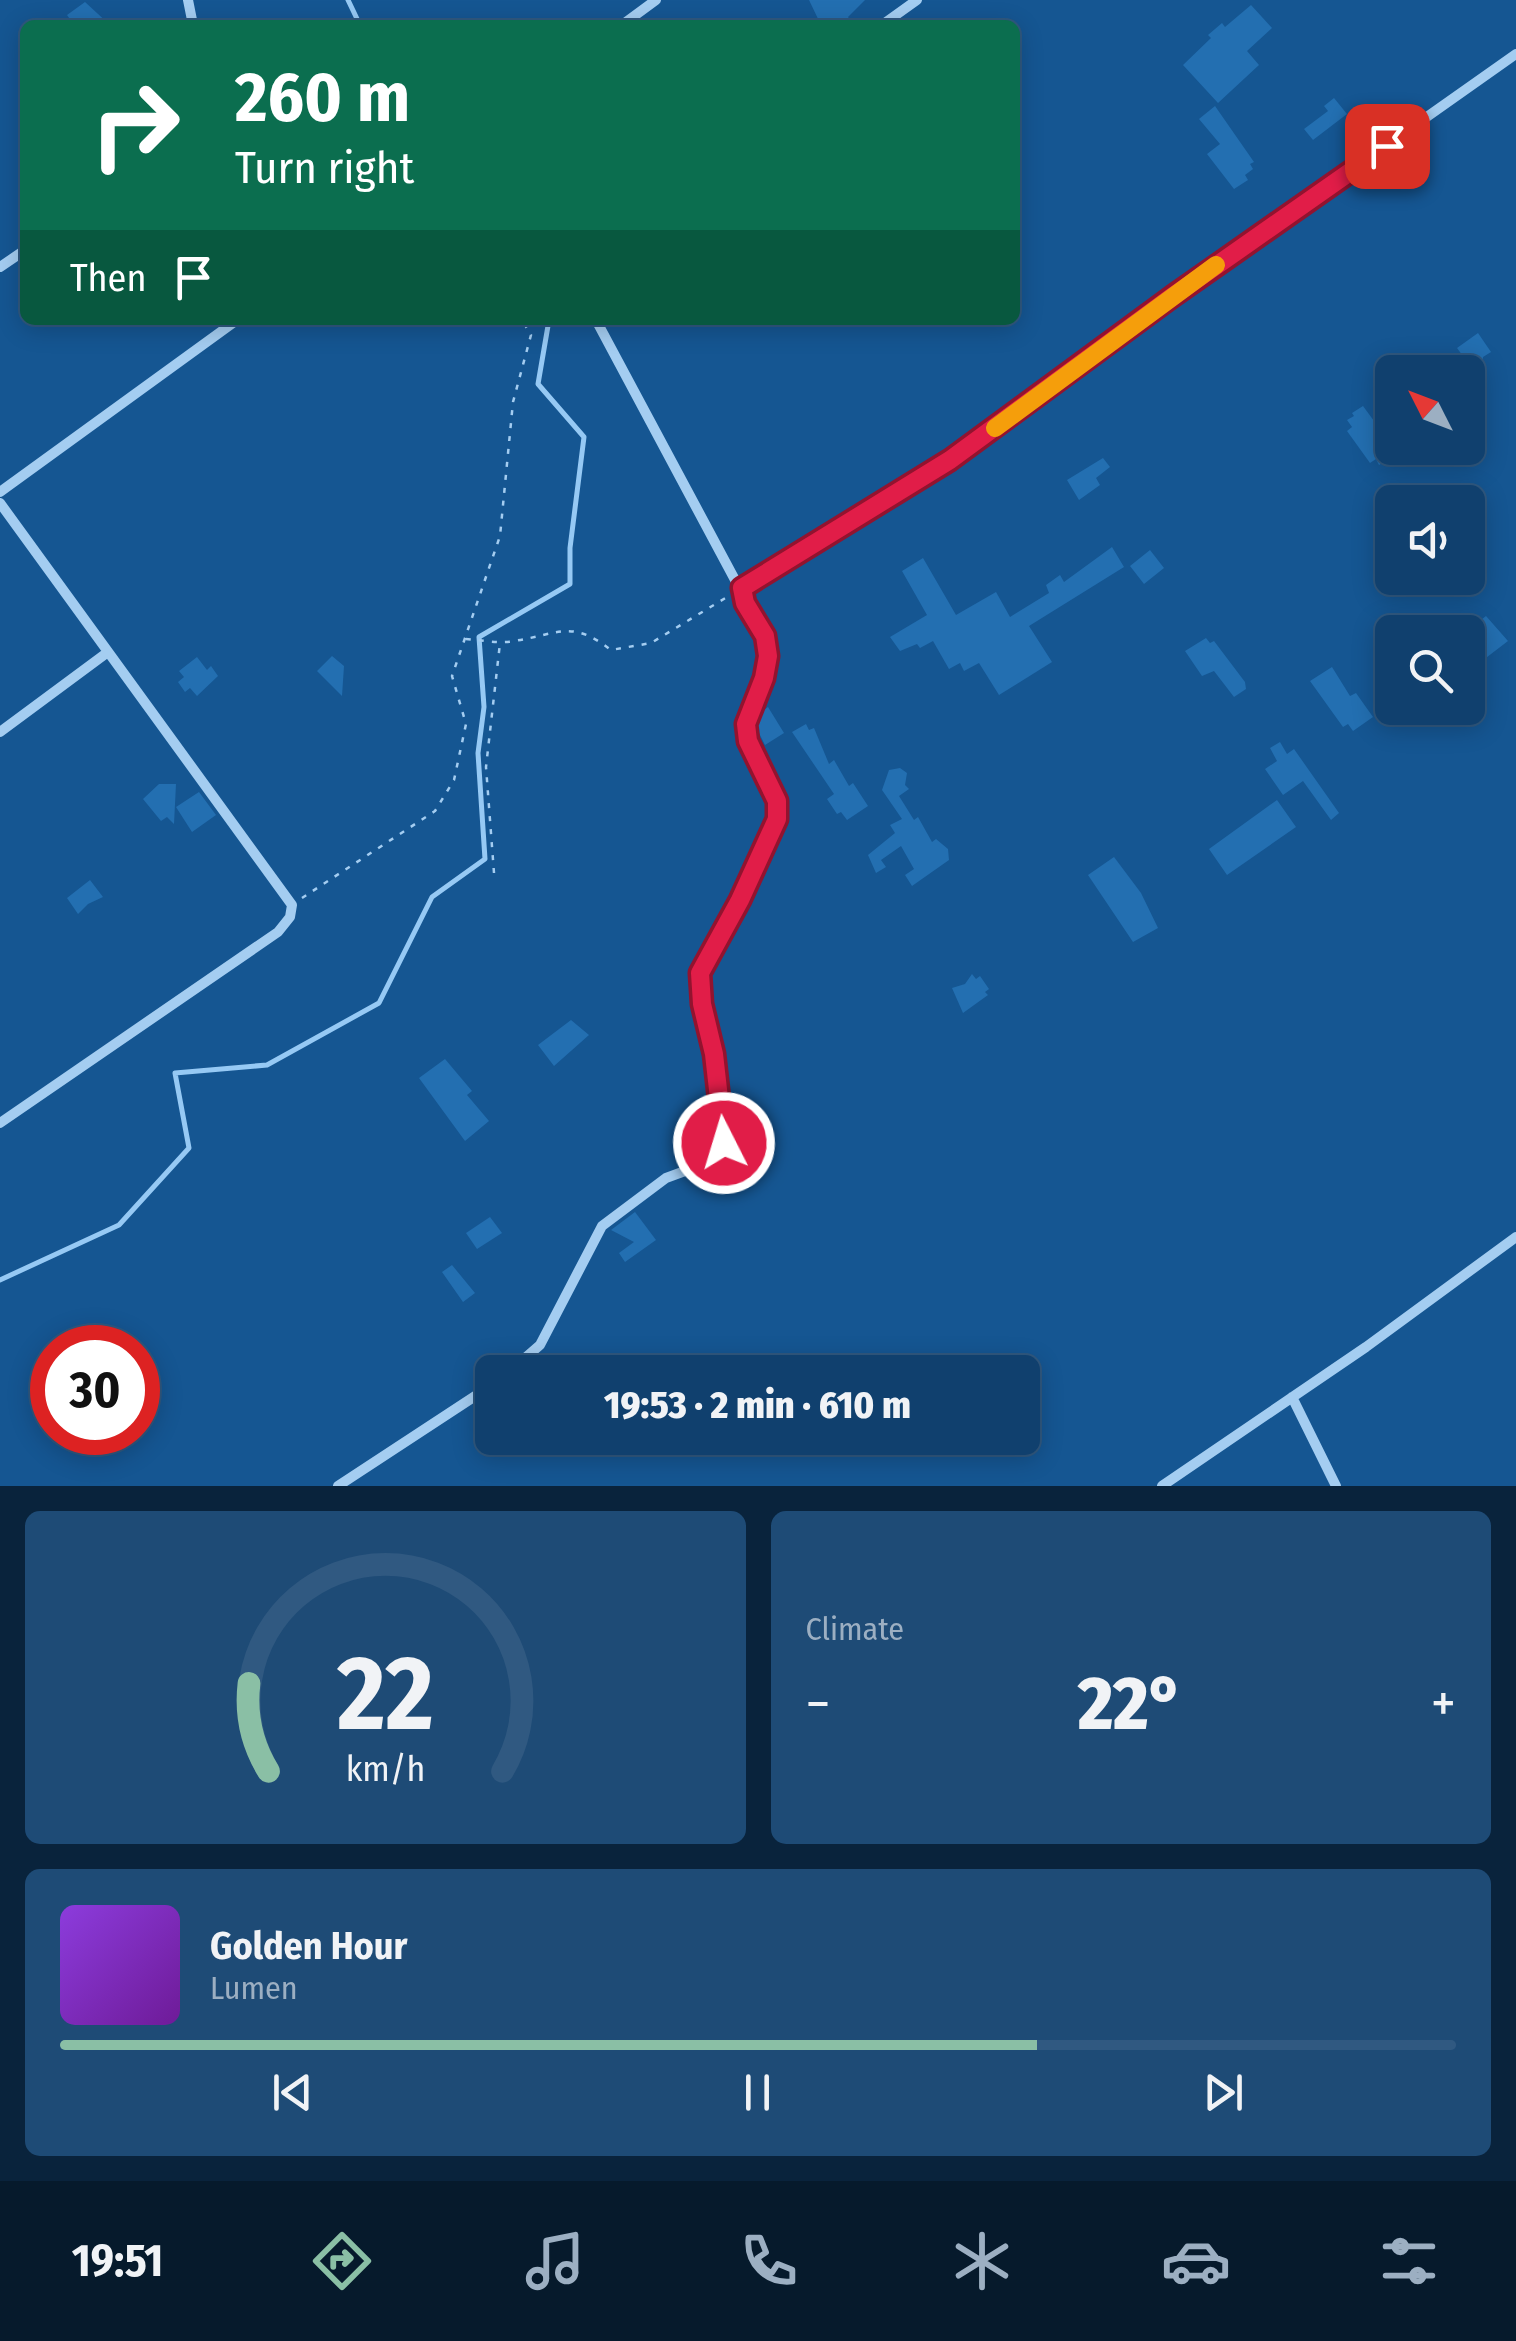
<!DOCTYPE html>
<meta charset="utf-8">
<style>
body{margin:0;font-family:"Fira Sans Condensed",sans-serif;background:#1e4b76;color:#f1f3f6;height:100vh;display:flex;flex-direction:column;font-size:38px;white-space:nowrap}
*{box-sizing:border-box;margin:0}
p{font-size:32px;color:#9cafc2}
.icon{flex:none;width:55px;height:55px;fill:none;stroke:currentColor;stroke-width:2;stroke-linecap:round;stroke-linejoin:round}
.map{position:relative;height:1486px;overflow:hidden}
.drawer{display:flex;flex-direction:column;gap:25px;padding:25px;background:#09233c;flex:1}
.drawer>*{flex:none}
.hud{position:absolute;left:20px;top:20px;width:1000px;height:305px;border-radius:15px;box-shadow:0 5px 25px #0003,0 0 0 2px #305981;background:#0b6e4f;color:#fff;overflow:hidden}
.needle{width:65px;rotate:312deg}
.tools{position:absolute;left:1375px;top:355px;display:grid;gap:20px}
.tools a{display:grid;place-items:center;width:110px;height:110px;border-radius:15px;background:#10406e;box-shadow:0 5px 25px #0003,0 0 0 2px #305981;font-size:50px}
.speed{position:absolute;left:30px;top:1325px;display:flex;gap:20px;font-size:50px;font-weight:700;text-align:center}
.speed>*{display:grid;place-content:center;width:130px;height:130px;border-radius:50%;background:#10406e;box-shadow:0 5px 25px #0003,0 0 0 2px #305981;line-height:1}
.speed .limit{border:15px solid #d22;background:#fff;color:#111}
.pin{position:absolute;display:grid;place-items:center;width:85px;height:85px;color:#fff;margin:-42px;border-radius:20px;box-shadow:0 5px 15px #0006}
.me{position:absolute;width:110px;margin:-55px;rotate:355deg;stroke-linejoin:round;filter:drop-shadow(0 0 8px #0008)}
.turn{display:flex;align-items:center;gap:35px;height:210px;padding:0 50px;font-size:45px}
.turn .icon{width:130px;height:130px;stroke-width:2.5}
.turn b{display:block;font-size:70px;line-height:85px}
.then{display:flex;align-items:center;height:95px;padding:0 50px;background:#0003;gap:20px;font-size:38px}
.big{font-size:75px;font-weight:800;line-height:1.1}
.drawer .widget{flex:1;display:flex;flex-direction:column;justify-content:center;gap:15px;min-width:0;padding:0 35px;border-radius:15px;background:#1e4b76}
.drawer .dial{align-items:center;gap:0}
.dial svg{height:260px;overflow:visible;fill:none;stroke:#305981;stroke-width:7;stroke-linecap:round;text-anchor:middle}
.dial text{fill:#f1f3f6;stroke:none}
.song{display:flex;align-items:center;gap:30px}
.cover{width:120px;height:120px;border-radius:15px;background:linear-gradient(135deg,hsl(270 70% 55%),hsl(280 70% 35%))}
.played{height:10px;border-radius:5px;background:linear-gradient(90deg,#8abfa5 70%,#305981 70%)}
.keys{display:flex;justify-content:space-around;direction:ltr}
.heat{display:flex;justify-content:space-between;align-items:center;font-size:55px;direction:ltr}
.drawer .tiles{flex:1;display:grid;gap:25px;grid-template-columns:1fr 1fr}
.widget:last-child{grid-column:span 2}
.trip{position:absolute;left:475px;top:1355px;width:565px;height:100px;border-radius:15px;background:#10406e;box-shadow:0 5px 25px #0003,0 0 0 2px #305981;font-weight:800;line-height:100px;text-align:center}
.tab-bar{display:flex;height:160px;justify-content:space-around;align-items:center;background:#061a2c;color:#9cafc2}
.tab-bar .icon{width:70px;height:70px}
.tab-bar .current{color:#8abfa5}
.tab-bar b{font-size:45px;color:#f1f3f6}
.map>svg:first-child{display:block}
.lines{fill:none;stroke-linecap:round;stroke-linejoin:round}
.stream{stroke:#96c9f4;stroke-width:5}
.building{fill:#236fb1}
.path{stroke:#a4cdf1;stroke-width:2.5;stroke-dasharray:5 8;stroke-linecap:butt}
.street{stroke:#a4cdf1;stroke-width:10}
.route-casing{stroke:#92132f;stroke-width:25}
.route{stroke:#e11d48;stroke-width:18}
.slow{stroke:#f59e0b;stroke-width:18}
</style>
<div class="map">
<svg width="1516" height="1486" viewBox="0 0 1516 1486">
<rect width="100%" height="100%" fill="#155692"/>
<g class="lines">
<path class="stream" d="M348 0 360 25
M0 1280 119 1225 189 1148 175 1073 267 1065 379 1003 432 897 485 859 478 753 484 707 479 637 570 584V548L584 437 538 384 549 320"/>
</g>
<path class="building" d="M809 0H865L848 17 853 25H829L825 19 820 23Z
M85 2 110 25H74L67 15Z
M1251 5 1272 28 1247 51 1259 65 1218 103 1183 65 1211 38 1208 35 1222 23 1225 27Z
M1334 98 1347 114 1313 140 1304 129 1328 111 1324 106Z
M1215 106 1254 162 1250 164 1253 169 1245 175 1248 180 1234 189 1207 154 1220 144 1199 119Z
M1478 333 1491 352 1483 357V367L1468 378V363L1457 348Z
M1363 406 1399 455 1389 463 1387 460 1379 465 1376 459 1370 463 1347 431 1352 427 1347 420 1354 416 1352 413Z
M1103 458 1110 467 1096 478 1100 485 1079 500 1067 480Z
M1112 547 1124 567 1029 626 1052 662 999 695 979 663 964 671 960 663 949 669 933 641 920 648 917 644 900 651 890 637 927 615 902 571 923 558 956 615 996 592 1010 617 1049 593 1046 585 1060 575 1064 582Z
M1150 550 1164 568 1144 584 1130 566Z
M1486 616 1508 641 1478 664 1475 661 1468 665V630Z
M1206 638 1210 643 1214 641 1245 682 1246 689 1234 697 1214 671 1202 676 1185 651Z
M332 656 344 666 342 696 317 671Z
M197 657 207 670 211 666 218 676 197 696 190 688 185 692 178 682 184 677 179 671Z
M1332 667 1350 696 1356 693 1373 717 1353 731 1348 724 1343 727 1310 681Z
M768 707 784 733 765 745 755 725 760 713Z
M806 724 809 730 814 728 829 764 834 760 849 786 853 783 868 806 847 820 841 812 837 814 827 799 834 794 792 732Z
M1280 742 1287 754 1294 749 1339 813 1331 820 1303 781 1283 795 1265 769 1277 761 1270 748Z
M900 768 907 773 905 785 909 789 899 796 914 820 918 817 932 842 936 839 948 849 949 860 912 886 905 875 914 869 901 846 881 860 886 867 876 873 868 855 895 833 890 825 902 819 882 790 889 770Z
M159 784H176L174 824 167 817 161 821 143 799Z
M199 792 216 815 192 832 176 807Z
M1277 800 1296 827 1227 875 1209 849Z
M1114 857 1141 893 1158 928 1133 942 1088 875Z
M90 880 103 897 88 904 78 914 67 898Z
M972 974 976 979 980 976 989 989 985 992 988 995 963 1013 952 988 965 984Z
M571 1020 589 1035 554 1066 538 1045Z
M445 1059 472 1091 467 1095 489 1121 465 1141 419 1078Z
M635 1212 656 1240 625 1262 619 1253 634 1242 611 1230Z
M490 1217 502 1233 477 1249 466 1233Z
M452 1265 475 1293 463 1302 442 1272Z"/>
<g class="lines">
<path class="path" d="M466 639C481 640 499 644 514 641 559 634 571 619 611 650L651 643 727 597
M494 873 486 767 500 643
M302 898 435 811 454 780 466 724 452 676 500 536 513 402 531 335 522 320"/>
<path class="street" d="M188 0 193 25
M622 25 656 0
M882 25 917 0
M0 267 25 250
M0 492 237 320
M0 503 292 905 290 917 278 932 0 1123
M742 588 950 461 1173 296 1516 54
M0 732 108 652
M509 1372 540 1345 602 1226 666 1178 704 1164 725 1143 714 1054 699 982 777 819V801L748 741 746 724 764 679 768 655 765 636 596 320
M1292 1397 1336 1486
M338 1486 492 1385
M1162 1486 1366 1347 1516 1237"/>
</g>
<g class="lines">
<g class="route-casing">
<path id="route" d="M724 1143 714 1054 702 1004 700 973 740 900 777 819V801L748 741 746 724 764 678 768 656 765 636 745 603 742 588 950 460 1173 296 1387 146"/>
</g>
<use href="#route" class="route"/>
<path class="slow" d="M995 428 1216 265"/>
</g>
</svg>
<div class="tools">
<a><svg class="needle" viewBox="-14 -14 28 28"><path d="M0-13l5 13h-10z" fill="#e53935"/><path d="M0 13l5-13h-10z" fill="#9cafc2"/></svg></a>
<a><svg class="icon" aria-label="sound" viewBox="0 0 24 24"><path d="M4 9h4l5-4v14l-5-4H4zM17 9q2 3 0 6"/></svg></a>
<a><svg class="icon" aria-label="search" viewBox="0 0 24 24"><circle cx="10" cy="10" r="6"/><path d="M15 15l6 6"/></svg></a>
</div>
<div class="speed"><div class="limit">30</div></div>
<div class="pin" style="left:1387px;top:146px;background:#d93025"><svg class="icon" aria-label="arrive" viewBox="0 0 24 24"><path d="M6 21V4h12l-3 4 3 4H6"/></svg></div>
<svg class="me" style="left:724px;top:1143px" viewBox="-20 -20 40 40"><circle r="17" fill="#e11d48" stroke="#fff" stroke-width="3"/><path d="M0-11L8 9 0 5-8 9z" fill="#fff"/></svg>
<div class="trip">19:53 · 2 min · 610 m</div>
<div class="hud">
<div class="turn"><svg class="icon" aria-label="right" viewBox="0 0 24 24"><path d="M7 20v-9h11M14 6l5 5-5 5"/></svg><div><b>260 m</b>Turn right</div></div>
<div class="then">Then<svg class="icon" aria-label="arrive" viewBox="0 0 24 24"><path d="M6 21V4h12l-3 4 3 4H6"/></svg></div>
</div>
</div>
<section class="drawer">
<div class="tiles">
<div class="widget dial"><svg viewBox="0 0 100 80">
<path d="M14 69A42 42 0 1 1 86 69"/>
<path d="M14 69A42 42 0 0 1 8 42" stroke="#8abfa5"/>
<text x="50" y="56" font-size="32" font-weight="700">22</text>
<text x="50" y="72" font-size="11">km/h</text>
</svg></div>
<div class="widget"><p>Climate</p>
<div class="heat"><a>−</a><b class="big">22°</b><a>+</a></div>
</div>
<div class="widget">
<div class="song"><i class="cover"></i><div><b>Golden Hour</b><p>Lumen</p></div></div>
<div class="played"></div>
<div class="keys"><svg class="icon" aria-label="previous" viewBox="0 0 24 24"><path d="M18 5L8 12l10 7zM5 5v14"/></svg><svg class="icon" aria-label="pause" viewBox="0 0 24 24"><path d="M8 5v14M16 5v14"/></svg><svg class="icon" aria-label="next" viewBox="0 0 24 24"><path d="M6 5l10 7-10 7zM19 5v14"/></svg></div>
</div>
</div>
</section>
<nav class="tab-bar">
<b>19:51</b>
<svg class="icon current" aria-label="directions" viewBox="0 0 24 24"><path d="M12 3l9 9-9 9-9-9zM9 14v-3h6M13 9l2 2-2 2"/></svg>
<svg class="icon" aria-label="music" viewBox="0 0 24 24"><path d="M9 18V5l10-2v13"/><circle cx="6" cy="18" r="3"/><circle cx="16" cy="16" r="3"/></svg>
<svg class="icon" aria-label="phone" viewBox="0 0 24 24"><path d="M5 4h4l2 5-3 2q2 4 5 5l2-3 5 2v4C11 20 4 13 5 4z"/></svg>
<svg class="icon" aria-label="climate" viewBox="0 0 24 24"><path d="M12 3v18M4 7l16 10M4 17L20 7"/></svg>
<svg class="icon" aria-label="car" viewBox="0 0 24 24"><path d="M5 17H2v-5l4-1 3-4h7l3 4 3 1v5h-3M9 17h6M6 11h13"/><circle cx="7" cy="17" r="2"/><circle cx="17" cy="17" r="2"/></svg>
<svg class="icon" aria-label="filters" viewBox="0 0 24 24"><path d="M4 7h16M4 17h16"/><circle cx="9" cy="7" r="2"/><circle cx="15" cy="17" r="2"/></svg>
</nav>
